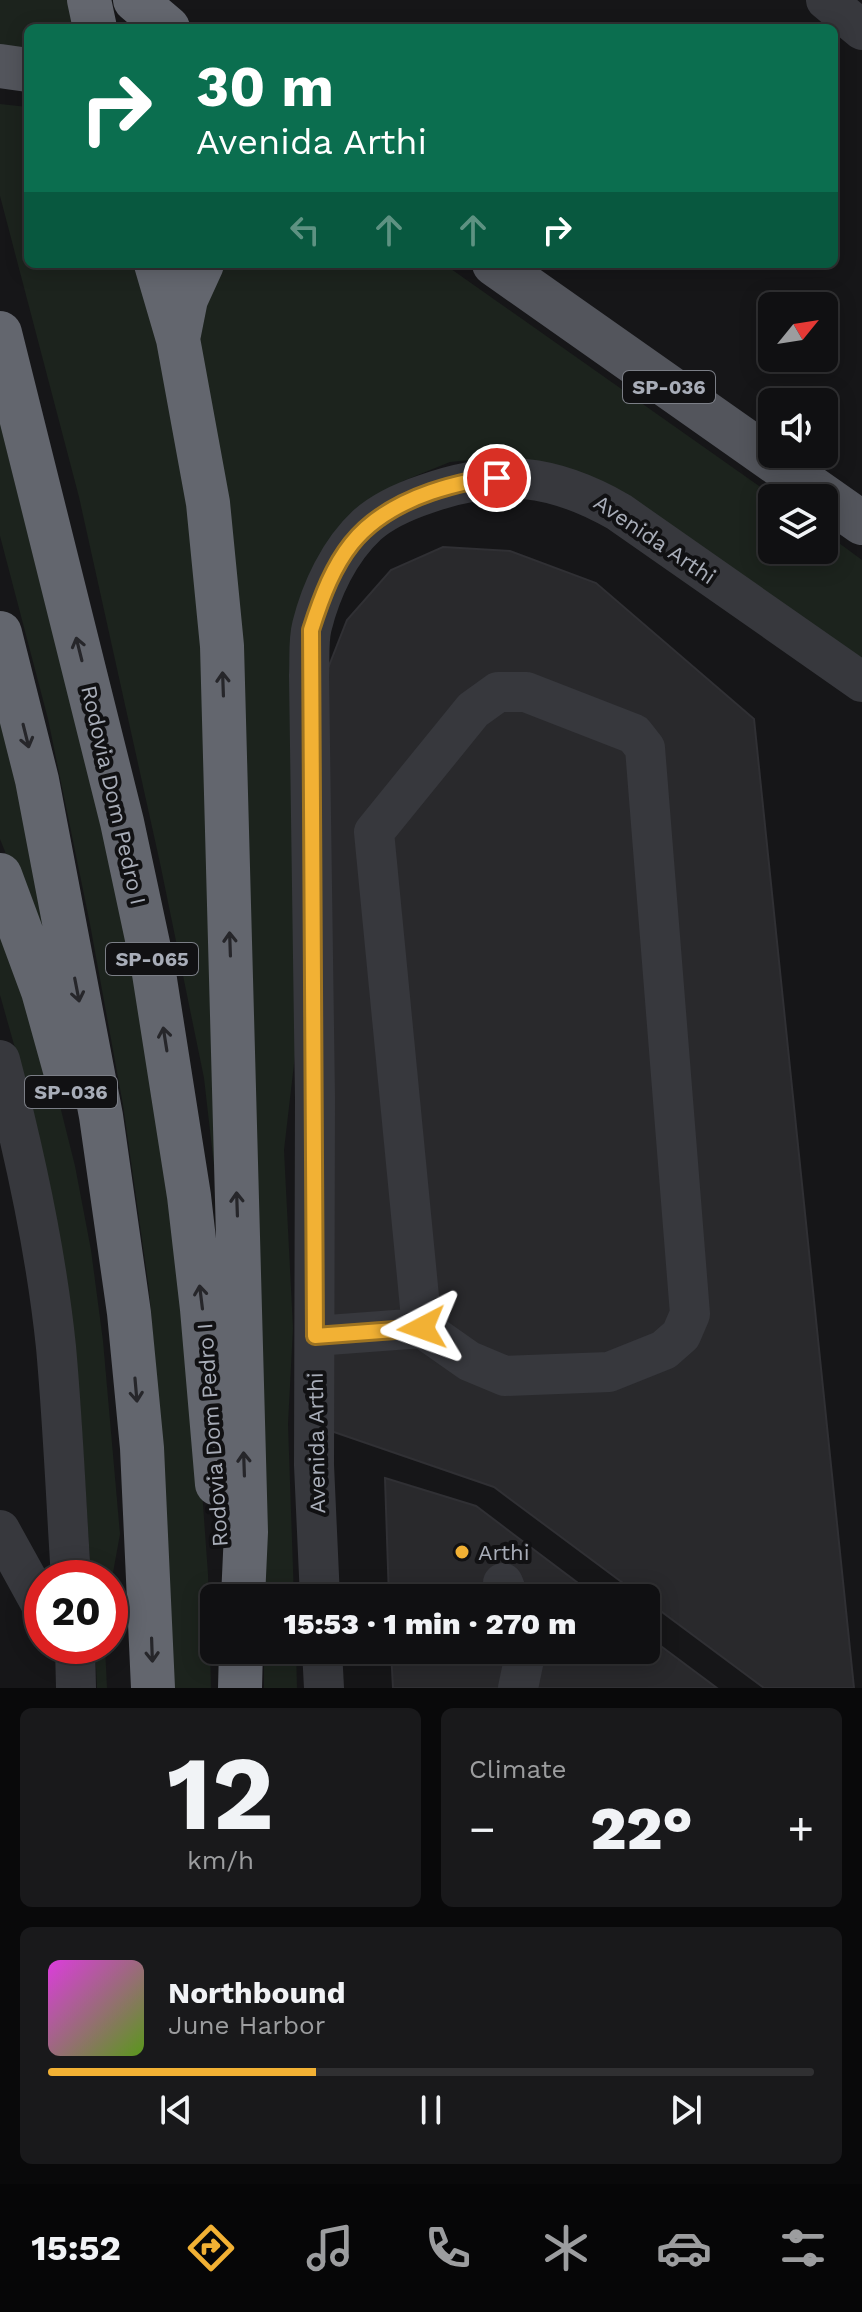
<!DOCTYPE html>
<meta charset="utf-8">
<style>
body{margin:0;font-family:"Work Sans",sans-serif;background:#19191b;color:#f1f3f6;height:100vh;display:flex;flex-direction:column;font-size:30px;white-space:nowrap}
*{box-sizing:border-box;margin:0}
p{font-size:26px;color:#9c9d9f}
.icon{flex:none;width:44px;height:44px;fill:none;stroke:currentColor;stroke-width:2;stroke-linecap:round;stroke-linejoin:round}
.map{position:relative;height:1688px;overflow:hidden}
.side{display:flex;flex-direction:column;gap:20px;padding:20px;background:#09090a;flex:1}
.side>*{flex:none}
.top-card{position:absolute;left:24px;top:24px;width:814px;height:244px;border-radius:12px;box-shadow:0 4px 20px #0003,0 0 0 2px #303032;background:#0b6e4f;color:#fff;overflow:hidden}
.needle{width:52px;rotate:60deg}
.fabs{position:absolute;left:758px;top:292px;display:grid;gap:16px}
.fabs a{display:grid;place-items:center;width:80px;height:80px;border-radius:12px;background:#101012;box-shadow:0 4px 20px #0003,0 0 0 2px #303032;font-size:40px}
.speed{position:absolute;left:24px;top:1560px;display:flex;gap:16px;font-size:40px;font-weight:700;text-align:center}
.speed>*{display:grid;place-content:center;width:104px;height:104px;border-radius:50%;background:#101012;box-shadow:0 4px 20px #0003,0 0 0 2px #303032;line-height:1}
.speed .limit{border:12px solid #d22;background:#fff;color:#111}
.pin{position:absolute;display:grid;place-items:center;width:68px;height:68px;color:#fff;margin:-34px;border:4px solid #fff;border-radius:50%;box-shadow:0 2px 8px #0007}
.me{position:absolute;width:88px;margin:-44px;rotate:266deg;stroke-linejoin:round;filter:drop-shadow(0 0 6px #0008)}
.turn{display:flex;align-items:center;gap:28px;height:168px;padding:0 40px;font-size:36px}
.turn .icon{width:104px;height:104px;stroke-width:2.5}
.turn b{display:block;font-size:56px;line-height:68px}
.lanes{display:flex;align-items:center;height:76px;padding:0 40px;background:#0003;justify-content:center;gap:40px;direction:ltr}
.lanes .off{opacity:.35}
.big{font-size:60px;font-weight:800;line-height:1.1}
.side .card{flex:1;display:flex;flex-direction:column;justify-content:center;gap:12px;min-width:0;padding:0 28px;border-radius:12px;background:#19191b}
.side .dial{align-items:center;gap:0}
.dial b{font-size:104px;line-height:1}
.song{display:flex;align-items:center;gap:24px}
.cover{width:96px;height:96px;border-radius:12px;background:linear-gradient(135deg,hsl(300 70% 55%),hsl(90 70% 35%))}
.played{height:8px;border-radius:4px;background:linear-gradient(90deg,#f2b134 35%,#303032 35%)}
.keys{display:flex;justify-content:space-around;direction:ltr}
.heat{display:flex;justify-content:space-between;align-items:center;font-size:44px;direction:ltr}
.side .tiles{flex:1;display:grid;gap:20px;grid-template-columns:1fr 1fr}
.card:last-child{grid-column:span 2}
.trip{position:absolute;left:200px;top:1584px;width:460px;height:80px;border-radius:12px;background:#101012;box-shadow:0 4px 20px #0003,0 0 0 2px #303032;font-weight:800;line-height:80px;text-align:center}
.menu{display:flex;height:128px;justify-content:space-around;align-items:center;background:#060607;color:#9c9d9f}
.menu .icon{width:56px;height:56px}
.menu .selected{color:#f2b134}
.menu b{font-size:36px;color:#f1f3f6}
.map>svg:first-child{display:block}
.green{fill:#1c231d}
.building{fill:#29292c;stroke:#303034;stroke-width:2}
.lines{fill:none;stroke-linecap:round;stroke-linejoin:round}
.minor{stroke:#37383d;stroke-width:40}
.major{stroke:#53555c;stroke-width:44}
.highway{stroke:#63666e;stroke-width:44}
.oneway{stroke:#26262a}
.route-casing{stroke:#9d7322;stroke-width:20}
.route{stroke:#f2b134;stroke-width:14}
.poi-dot{fill:#f2b134;stroke:#111113;stroke-width:3}
.labels{text-anchor:middle;stroke-width:8;stroke-linejoin:round;paint-order:stroke}
.shield{fill:#111113;stroke:#7b7e86;stroke-width:2}
.shield-label{font-size:20px;font-weight:bold;fill:#a8adb8}
.street-label{font-size:22px;fill:#a8adb8;stroke:#111113}
.poi-label{font-size:22px;fill:#a8adb8;stroke:#111113;text-anchor:start}
</style>
<div class="map">
<svg width="862" height="1688" viewBox="0 0 862 1688">
<rect width="100%" height="100%" fill="#161618"/>
<path class="green" d="M0 0H75L78 28H28V54L0 49Z
M0 104 28 107V264H144L199 538 216 1183 204 1078 160 863 79 497 0 196Z
M220 264H444L776 498H772V550H824V532L862 560V658L539 461 495 458 450 462 403 481 354 514 322 551 296 1047 284 1150 293 1328 288 1424 294 1598H263L197 332Z
M0 388 139 975 197 1421 208 1574 211 1688H173L164 1465 149 1289 123 1105 90 924 48 719 0 536Z
M0 714 7 739 57 982 0 839Z
M0 919 55 1086 75 1166 91 1250 103 1341 120 1534 110 1589V1578H91L80 1402 20 1066 0 995Z
M95 1646H105L107 1688H97Z
M264 1650H296L297 1688H264Z"/>
<path class="building" d="M443 547 510 551 596 583 754 719 854 1688H764L494 1487 331 1431 325 676 347 620 391 570Z
M385 1478 476 1506 598 1598H389Z
M646 1635 717 1688H393L391 1650H646Z"/>
<g class="lines">
<path class="minor" d="M826 0 862 30
M0 1060C25 1154 46 1251 56 1347 63 1424 66 1501 71 1578
M315 1336 422 1328 469 1361 505 1376 609 1372 664 1350 681 1335 690 1314 645 748 634 734 526 692H498L473 710 374 832 422 1328
M0 1530 42 1606
M503 1583 509 1598
M320 1598 314 1465 315 1098 309 675C310 660 308 641 312 626 321 590 339 551 367 525 384 510 405 501 426 494 499 468 553 474 619 512L862 682
M75 1646 76 1688
M322 1650 324 1688
M518 1688 526 1650"/>
<path class="major" d="M0 66 28 70
M494 264 862 523"/>
<path class="highway" d="M89 0 95 28
M135 0 168 28
M156 264 178 339 208 503 222 646 246 1532 243 1598
M0 333 122 822 153 967 189 1196 202 1309 217 1484
M178 339 186 299 202 264
M0 633 37 780 101 1116 129 1313 142 1448 153 1688
M0 875 43 991 68 1081
M240 1688 241 1650"/>
</g>
<defs><path id="oneway-shaft" d="M-6 0H5M1.5-3L5.5 0L1.5 3" fill="none" stroke-width="1.6" stroke-linecap="round" stroke-linejoin="round" transform="scale(2)"/></defs>
<g class="oneway">
<use href="#oneway-shaft" transform="translate(79 649) rotate(-104)"/>
<use href="#oneway-shaft" transform="translate(223 684) rotate(-92)"/>
<use href="#oneway-shaft" transform="translate(26 736) rotate(76)"/>
<use href="#oneway-shaft" transform="translate(230 944) rotate(-92)"/>
<use href="#oneway-shaft" transform="translate(77 990) rotate(79)"/>
<use href="#oneway-shaft" transform="translate(165 1039) rotate(-99)"/>
<use href="#oneway-shaft" transform="translate(237 1204) rotate(-92)"/>
<use href="#oneway-shaft" transform="translate(201 1297) rotate(-97)"/>
<use href="#oneway-shaft" transform="translate(136 1390) rotate(85)"/>
<use href="#oneway-shaft" transform="translate(244 1464) rotate(-92)"/>
<use href="#oneway-shaft" transform="translate(152 1650) rotate(88)"/>
</g>
<g class="lines">
<g class="route-casing">
<path id="route" d="M422 1328 315 1336 311 630C334 558 356 518 431 492 452 485 475 479 497 478"/>
</g>
<use href="#route" class="route"/>
</g>
<circle class="poi-dot" cx="462" cy="1552" r="8"/>
<g class="labels">
<g class="shield">
<rect x="623" y="371" width="92" height="32" rx="6"/>
<rect x="106" y="943" width="92" height="32" rx="6"/>
<rect x="25" y="1076" width="92" height="32" rx="6"/>
</g>
<g class="shield-label">
<text x="669" y="394">SP-036</text>
<text x="152" y="966">SP-065</text>
<text x="71" y="1099">SP-036</text>
</g>
<g class="street-label">
<text transform="translate(655 539) rotate(34)" y="8">Avenida Arthi</text>
<text transform="translate(114 795) rotate(77)" y="8">Rodovia Dom Pedro I</text>
<text transform="translate(212 1435) rotate(-94)" y="8">Rodovia Dom Pedro I</text>
<text transform="translate(316 1443) rotate(-91)" y="8">Avenida Arthi</text>
</g>
<g class="poi-label">
<text x="478" y="1560">Arthi</text>
</g>
</g>
</svg>
<div class="fabs">
<a><svg class="needle" viewBox="-14 -14 28 28"><path d="M0-13l5 13h-10z" fill="#e53935"/><path d="M0 13l5-13h-10z" fill="#9c9d9f"/></svg></a>
<a><svg class="icon" aria-label="sound" viewBox="0 0 24 24"><path d="M4 9h4l5-4v14l-5-4H4zM17 9q2 3 0 6"/></svg></a>
<a><svg class="icon" aria-label="layers" viewBox="0 0 24 24"><path d="M12 4l9 5-9 5-9-5zM3 14l9 5 9-5"/></svg></a>
</div>
<div class="speed"><div class="limit">20</div></div>
<div class="pin" style="left:497px;top:478px;background:#d93025"><svg class="icon" aria-label="arrive" viewBox="0 0 24 24"><path d="M6 21V4h12l-3 4 3 4H6"/></svg></div>
<svg class="me" style="left:422px;top:1328px" viewBox="-20 -20 40 40"><path d="M0-17L14 15 0 8-14 15z" fill="#f2b134" stroke="#fff" stroke-width="4"/></svg>
<div class="trip">15:53 · 1 min · 270 m</div>
<div class="top-card">
<div class="turn"><svg class="icon" aria-label="right" viewBox="0 0 24 24"><path d="M7 20v-9h11M14 6l5 5-5 5"/></svg><div><b>30 m</b>Avenida Arthi</div></div>
<div class="lanes"><svg class="icon off" aria-label="left" viewBox="0 0 24 24"><path d="M17 20v-9H6M10 6l-5 5 5 5"/></svg><svg class="icon off" aria-label="ahead" viewBox="0 0 24 24"><path d="M12 20V5M6 11l6-6 6 6"/></svg><svg class="icon off" aria-label="ahead" viewBox="0 0 24 24"><path d="M12 20V5M6 11l6-6 6 6"/></svg><svg class="icon" aria-label="right" viewBox="0 0 24 24"><path d="M7 20v-9h11M14 6l5 5-5 5"/></svg></div>
</div>
</div>
<section class="side">
<div class="tiles">
<div class="card dial"><b>12</b><p>km/h</p></div>
<div class="card"><p>Climate</p>
<div class="heat"><a>−</a><b class="big">22°</b><a>+</a></div>
</div>
<div class="card">
<div class="song"><i class="cover"></i><div><b>Northbound</b><p>June Harbor</p></div></div>
<div class="played"></div>
<div class="keys"><svg class="icon" aria-label="previous" viewBox="0 0 24 24"><path d="M18 5L8 12l10 7zM5 5v14"/></svg><svg class="icon" aria-label="pause" viewBox="0 0 24 24"><path d="M8 5v14M16 5v14"/></svg><svg class="icon" aria-label="next" viewBox="0 0 24 24"><path d="M6 5l10 7-10 7zM19 5v14"/></svg></div>
</div>
</div>
</section>
<nav class="menu">
<b>15:52</b>
<svg class="icon selected" aria-label="directions" viewBox="0 0 24 24"><path d="M12 3l9 9-9 9-9-9zM9 14v-3h6M13 9l2 2-2 2"/></svg>
<svg class="icon" aria-label="music" viewBox="0 0 24 24"><path d="M9 18V5l10-2v13"/><circle cx="6" cy="18" r="3"/><circle cx="16" cy="16" r="3"/></svg>
<svg class="icon" aria-label="phone" viewBox="0 0 24 24"><path d="M5 4h4l2 5-3 2q2 4 5 5l2-3 5 2v4C11 20 4 13 5 4z"/></svg>
<svg class="icon" aria-label="climate" viewBox="0 0 24 24"><path d="M12 3v18M4 7l16 10M4 17L20 7"/></svg>
<svg class="icon" aria-label="car" viewBox="0 0 24 24"><path d="M5 17H2v-5l4-1 3-4h7l3 4 3 1v5h-3M9 17h6M6 11h13"/><circle cx="7" cy="17" r="2"/><circle cx="17" cy="17" r="2"/></svg>
<svg class="icon" aria-label="filters" viewBox="0 0 24 24"><path d="M4 7h16M4 17h16"/><circle cx="9" cy="7" r="2"/><circle cx="15" cy="17" r="2"/></svg>
</nav>
